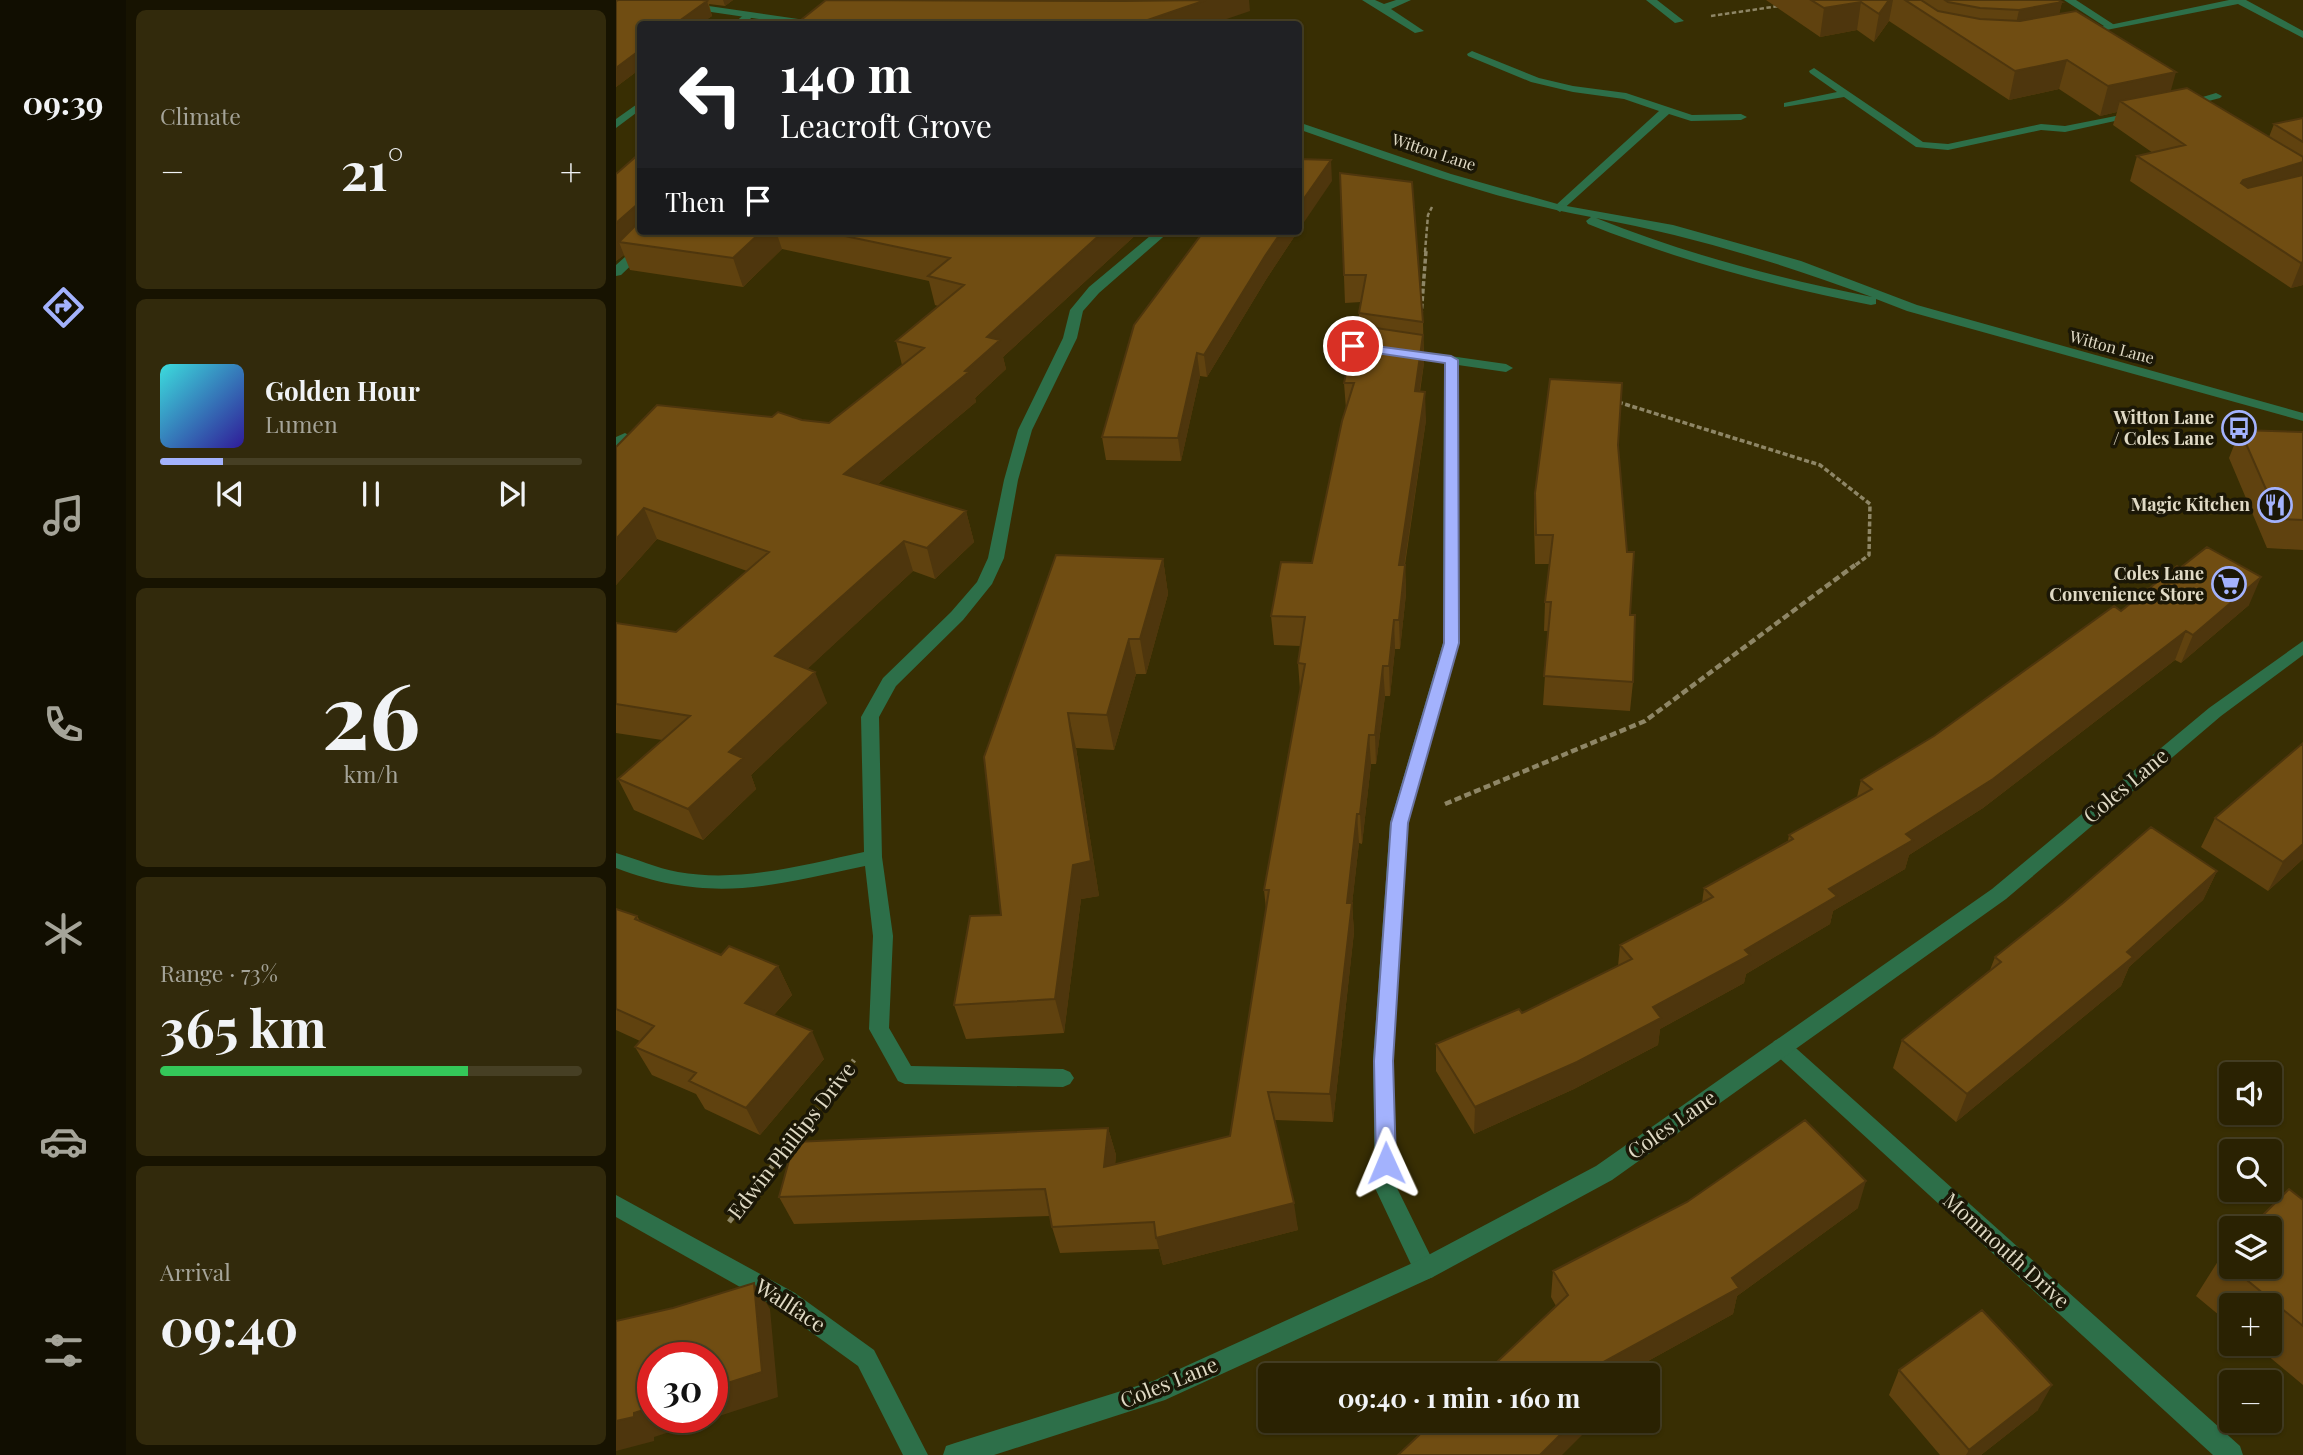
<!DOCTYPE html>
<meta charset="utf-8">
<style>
body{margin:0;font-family:"Playfair Display",serif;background:#322a0c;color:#f1f3f6;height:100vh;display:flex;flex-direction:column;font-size:26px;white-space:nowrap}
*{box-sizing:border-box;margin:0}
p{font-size:23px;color:#a5a499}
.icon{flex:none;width:38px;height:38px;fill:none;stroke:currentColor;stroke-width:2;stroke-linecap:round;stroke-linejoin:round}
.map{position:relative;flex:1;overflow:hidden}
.panel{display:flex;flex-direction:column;gap:10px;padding:10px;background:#171301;width:490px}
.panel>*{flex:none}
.banner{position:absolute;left:21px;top:21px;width:665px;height:214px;border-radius:7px;box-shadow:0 2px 5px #0004,0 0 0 2px #463f24;background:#202124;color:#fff;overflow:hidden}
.fabs{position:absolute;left:1603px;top:1062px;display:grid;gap:14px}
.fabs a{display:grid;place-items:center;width:63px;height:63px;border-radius:7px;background:#2a2202;box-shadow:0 2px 5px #0004,0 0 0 2px #463f24;font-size:35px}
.speed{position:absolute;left:21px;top:1342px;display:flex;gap:14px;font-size:35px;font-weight:700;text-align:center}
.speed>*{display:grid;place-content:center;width:91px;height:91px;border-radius:50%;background:#2a2202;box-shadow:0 2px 5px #0004,0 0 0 2px #463f24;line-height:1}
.speed .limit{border:10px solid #d22;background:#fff;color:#111}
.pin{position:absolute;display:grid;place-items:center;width:60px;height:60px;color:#fff;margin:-30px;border:4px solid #fff;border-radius:50%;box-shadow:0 2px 7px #0007}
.me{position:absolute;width:77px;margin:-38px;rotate:359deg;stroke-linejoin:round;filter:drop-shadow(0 0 5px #0008)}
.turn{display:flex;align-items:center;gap:24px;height:147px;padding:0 28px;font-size:32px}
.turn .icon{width:91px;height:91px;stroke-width:2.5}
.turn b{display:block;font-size:49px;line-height:60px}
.then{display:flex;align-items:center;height:66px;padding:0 28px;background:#0003;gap:14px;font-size:26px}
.big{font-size:52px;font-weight:700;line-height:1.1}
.panel .card{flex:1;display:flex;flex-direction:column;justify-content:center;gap:10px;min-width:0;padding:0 24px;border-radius:10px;background:#322a0c}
.panel .dial{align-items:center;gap:0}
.dial b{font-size:91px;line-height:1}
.song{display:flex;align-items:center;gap:21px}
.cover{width:84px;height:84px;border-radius:10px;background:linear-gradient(135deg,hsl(180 70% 55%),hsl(250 70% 35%))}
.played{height:7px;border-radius:4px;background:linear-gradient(90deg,#a3b2fd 15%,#463f24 15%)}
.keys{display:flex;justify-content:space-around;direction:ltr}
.heat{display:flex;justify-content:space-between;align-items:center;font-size:38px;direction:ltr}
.charge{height:10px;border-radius:5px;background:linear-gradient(90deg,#34c759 73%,#463f24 0)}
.trip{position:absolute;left:642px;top:1363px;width:402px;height:70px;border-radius:7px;background:#2a2202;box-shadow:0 2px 5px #0004,0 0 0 2px #463f24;font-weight:700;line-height:70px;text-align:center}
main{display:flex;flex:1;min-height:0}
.dock{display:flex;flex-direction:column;width:126px;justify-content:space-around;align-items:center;background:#110e01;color:#a5a499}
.dock .icon{width:49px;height:49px}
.dock .selected{color:#a3b2fd}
.dock b{font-size:32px;color:#f1f3f6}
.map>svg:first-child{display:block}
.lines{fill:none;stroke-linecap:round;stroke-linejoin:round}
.path-far3{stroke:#8e8666;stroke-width:2.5;stroke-dasharray:4.5 2.5;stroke-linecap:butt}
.path-far2{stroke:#8e8666;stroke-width:3.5;stroke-dasharray:5 2.5;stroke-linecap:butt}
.path-far1{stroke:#8e8666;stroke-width:4.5;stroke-dasharray:7 3.5;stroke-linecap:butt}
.path{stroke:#8e8666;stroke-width:5;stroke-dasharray:9 4.5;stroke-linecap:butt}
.service{fill:#2d6f49;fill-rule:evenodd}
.minor{fill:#2d6f49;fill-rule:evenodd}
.tertiary{fill:#2d6f49;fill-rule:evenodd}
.wall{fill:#60420f}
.shaded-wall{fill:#4e360d}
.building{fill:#704d12;stroke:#4e360d;stroke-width:2}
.route{fill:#a3b2fd;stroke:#6a74a4;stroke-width:2}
.labels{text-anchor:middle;stroke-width:7;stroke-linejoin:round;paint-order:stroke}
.far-street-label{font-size:16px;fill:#e0dac5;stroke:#1b1706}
.poi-label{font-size:18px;font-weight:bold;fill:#e0dac5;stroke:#1b1706;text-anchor:end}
.near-street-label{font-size:21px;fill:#e0dac5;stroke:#1b1706}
</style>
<main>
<nav class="dock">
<b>09:39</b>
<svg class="icon selected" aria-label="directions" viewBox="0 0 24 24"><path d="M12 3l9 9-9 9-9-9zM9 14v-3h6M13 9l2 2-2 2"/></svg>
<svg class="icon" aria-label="music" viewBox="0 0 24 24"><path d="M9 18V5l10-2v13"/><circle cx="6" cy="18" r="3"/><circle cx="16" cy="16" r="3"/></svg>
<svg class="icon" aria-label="phone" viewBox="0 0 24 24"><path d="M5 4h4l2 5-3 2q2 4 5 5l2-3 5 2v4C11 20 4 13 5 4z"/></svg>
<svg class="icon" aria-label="climate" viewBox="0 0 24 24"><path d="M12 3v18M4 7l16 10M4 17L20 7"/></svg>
<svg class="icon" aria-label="car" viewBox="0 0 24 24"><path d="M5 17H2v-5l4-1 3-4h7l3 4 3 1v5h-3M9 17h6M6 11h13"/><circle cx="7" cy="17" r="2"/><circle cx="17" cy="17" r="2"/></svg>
<svg class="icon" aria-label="filters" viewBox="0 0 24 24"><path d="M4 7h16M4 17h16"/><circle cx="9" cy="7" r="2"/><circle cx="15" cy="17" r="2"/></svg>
</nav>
<section class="panel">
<div class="card"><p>Climate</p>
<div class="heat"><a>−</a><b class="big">21°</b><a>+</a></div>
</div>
<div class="card">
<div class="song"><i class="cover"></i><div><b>Golden Hour</b><p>Lumen</p></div></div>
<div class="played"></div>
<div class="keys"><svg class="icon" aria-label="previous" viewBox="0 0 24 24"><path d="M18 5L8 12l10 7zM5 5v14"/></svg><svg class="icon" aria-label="pause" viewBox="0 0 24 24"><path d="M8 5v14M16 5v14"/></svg><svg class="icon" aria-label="next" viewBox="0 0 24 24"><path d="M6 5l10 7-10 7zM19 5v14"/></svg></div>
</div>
<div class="card dial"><b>26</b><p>km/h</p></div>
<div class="card"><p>Range · 73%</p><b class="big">365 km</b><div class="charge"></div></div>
<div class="card"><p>Arrival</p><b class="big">09:40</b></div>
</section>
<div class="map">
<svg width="1687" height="1455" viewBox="0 0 1687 1455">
<rect width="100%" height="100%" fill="#382e03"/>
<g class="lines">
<path class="path-far3" d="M1095 16 1163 6
M809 252 812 215 816 207"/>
<path class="path-far2" d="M805 316 810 251
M1002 402 1204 465 1254 504 1253 555 1237 567"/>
<path class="path-far1" d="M829 804 1029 721 1239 565"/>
<path class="path" d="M113 1222 238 1060"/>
<path class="service" d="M746 0H759L768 4 780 0H795L775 9 808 31 799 33Z
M1448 0H1460L1500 26 1491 28Z
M131 12 140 14 128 24H117Z
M856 51 923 78 957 86 1010 93 1076 115 1125 114 1131 117 1125 120 1075 121 1053 114 944 212 938 208 940 205 1043 111 1008 99 957 92 915 82 852 56 851 54Z
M1198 68 1307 142 1332 144 1425 124 1449 126 1520 112 1526 115 1449 132 1425 130 1332 150 1300 147 1228 97 1168 107V103L1221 92 1194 73 1193 71Z
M1600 93 1606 96 1604 98 1566 108 1560 105Z
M24 102V110L0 128V119Z
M0 1195 179 1293 258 1350 312 1455H287L242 1366 163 1309 0 1217Z"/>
<path class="minor" d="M1030 0H1041L1068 21 1059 23Z
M1613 0H1630L1687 31V38L1622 4 1465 35 1460 32Z
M72 3 196 21 201 24H178L68 8 67 6Z
M38 231H51L5 275 0 276V265Z
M540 231H554L483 293 467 311 461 338 416 430 402 480 388 558 376 584 347 620 280 686 263 717 266 857 277 936 273 1028 295 1066 447 1069 454 1072 458 1078 454 1084 447 1087 289 1084 282 1081 253 1029 257 936 249 866C154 886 95 904 0 868V853C21 859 40 868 62 872 124 883 187 865 248 852L245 717 267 678 335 612 361 582 372 558 388 480 402 430 447 338 454 310 473 287Z
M785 349 890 364 897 368 890 372 842 365 843 643 792 823 777 1061 781 1188 821 1269 817 1277 809 1280 801 1277 759 1188 757 1061 774 823 827 643 828 363 780 356V350Z
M9 433 16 437 0 448V437Z
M1165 1038 1172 1041 1624 1446 1627 1455H1597L1158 1053 1155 1047 1158 1041Z"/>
<path class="tertiary" d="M682 122 835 174 945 205 1057 225 1185 261 1301 305 1687 413V421L1291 311 1260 299V304L1255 305C1158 286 1064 261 972 224L970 221 975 217C875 199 779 163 682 129ZM980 218C1075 236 1165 263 1256 297 1161 278 1070 254 980 218Z
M1687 641V655L1605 716 1390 899 996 1180 817 1277 549 1400 378 1455H327L330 1446 339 1443 537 1381 801 1261 980 1166 1376 889 1593 708Z"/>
</g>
<path class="wall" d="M0 0H117L109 6 93 4 96 16 84 24H24V69L0 87Z
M1150 0H1442L1446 2 1443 14 1555 91 1653 137 1658 124 1687 118V285L1675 288 1514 181 1521 156 1537 153 1497 125 1501 112 1484 116 1443 89 1393 100 1273 21 1258 42 1241 30 1204 37Z
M724 173 807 322 808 363 804 392 810 420 789 565 790 594 784 649H779L774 696H769L760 764H755L746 844 743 843 736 904 738 932 717 1122 659 1120 682 1230 547 1265 543 1249 444 1253 436 1227 434 1216 178 1224 163 1197 492 1128 500 1155 499 1165 614 1136 650 909 648 890 684 690 682 663 684 646 658 645 655 616 696 563 730 409 728 383 743 326V313L745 302 729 303Z
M0 174 24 231H524L387 357 390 369 359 398 360 402 262 484 350 511 358 542 319 579 297 571 191 669 211 703 135 775 140 789 87 840 18 810 2 779 46 740 0 733V623L60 632 131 571 41 539 0 585V447L186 420 213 423 286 365 280 341 322 306 319 305 313 281 166 249 127 287 14 270 8 255 0 261Z
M588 231H682L651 278 591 377 584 376 565 461 490 460 486 437Z
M1624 430 1687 432V550L1651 548 1613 458Z
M1002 445 1014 615 1017 682 1014 711 927 705 932 631H928L929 602 934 564H919L918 522 919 493Z
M547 559 552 594 530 674H520L498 750 460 748 483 896 465 899 448 1033 350 1039 338 1005 385 915 368 757Z
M1633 605 1565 663 1559 660 1367 808 1293 855 1289 869 1217 911 1214 924 1130 974 1128 983 1044 1029 1042 1045 958 1089 858 1134 820 1071V1044L906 1013 1002 966 1004 945 1086 903 1088 888 1172 841 1173 835 1241 797 1245 780 1318 736 1505 611Z
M1687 743V859L1652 891 1585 847 1599 818Z
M1601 871 1587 900 1513 967 1505 986 1340 1122 1277 1068 1286 1040 1374 970 1379 957Z
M0 909 21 916 24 921 105 955 162 966 176 995 158 1015 208 1059 144 1135 89 1109 80 1094 36 1075 19 1047 24 1041 0 1030Z
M1687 1200V1385L1638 1344H1654V1306H1615V1325L1580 1296 1604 1258Z
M1242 1208 1121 1296 1117 1314 1005 1376H866L940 1306 935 1297 937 1271Z
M1283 1370 1422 1410 1365 1455H1324L1273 1395Z"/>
<path class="shaded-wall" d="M107 0H117L109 6Z
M590 0H633L634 11 596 24H520Z
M1273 0H1277L1273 21 1258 42 1263 14Z
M91 1 96 16 84 24H59Z
M1245 2 1241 30 1204 37 1208 8Z
M1446 2 1439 30 1397 38 1403 10Z
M24 50V69L0 87V68Z
M1451 60 1443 89 1393 100 1399 71Z
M1560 72 1552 101H1504L1501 112 1484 116 1492 86Z
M715 160 716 181 682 231V207Z
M1687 162V177L1618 204 1627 180Z
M24 202V231L3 242 8 255 0 261V223Z
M146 231H160L166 249 127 287 117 258Z
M488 231H524L387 357 390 369 359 398 360 402 238 504 228 474 349 371 371 337Z
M666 231H682L651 278 591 377 588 355 649 256Z
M1687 262V285L1675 288 1685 263Z
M807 335 808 363 799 419V391Z
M581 353 584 376 565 461 562 438Z
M809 392 810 420 784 594 783 565Z
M28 508 41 539 0 585V539Z
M350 511 358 542 319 579 311 548Z
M288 541 297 571 171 688 159 656Z
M547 559 552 594 530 674 524 639Z
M789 565 790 594 784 649 783 620Z
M1645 577 1633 605 1565 663 1577 635Z
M778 620 779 649 774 696 773 666Z
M1570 631 1559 660 1367 808 1293 855 1289 869 1217 911 1214 924 1130 974 1128 983 1044 1029 1042 1045 958 1089 858 1134 859 1107 1037 1007 1129 950Z
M513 639 520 674 498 750 491 715Z
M767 666 769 696 760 764 759 735Z
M199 672 211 703 135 775 140 789 87 840 72 809 113 752Z
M452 713 460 748 483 896 465 899 448 1033 439 999Z
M753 735 755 764 746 844 744 814Z
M741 814 743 843 736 904 738 932 717 1122 714 1094 731 903Z
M1687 844V859L1652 891 1667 862Z
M1601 871 1587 900 1513 967 1505 986 1340 1122 1351 1094Z
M162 966 176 995 143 1031 129 1003Z
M196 1031 208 1059 144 1135 130 1108Z
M492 1128 500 1155 496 1195 488 1167Z
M1250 1181 1242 1208 1121 1296 1117 1314 1005 1376H962L1116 1278Z
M678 1203 682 1230 547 1265 540 1238Z
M138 1283 154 1309 162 1397 38 1437V1441L0 1451V1421L18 1413 37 1407V1418H96V1388Z
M1436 1385 1422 1410 1365 1455H1350L1353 1450Z
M958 1421H969L967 1434 946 1455H924Z"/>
<path class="building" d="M2 0H86L91 1 59 24H24V50L0 68V1Z
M210 0 508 1 590 0 520 24H180Z
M1195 0H1273L1263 14 1245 2 1208 8Z
M1289 0H1305L1322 11 1364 19 1404 21 1460 11 1560 72 1492 86 1451 60 1399 71Z
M1329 0H1442L1446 2 1403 10 1364 8 1332 2Z
M1571 88 1687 157V162L1627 180 1625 183 1632 188 1687 175V262L1685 263 1521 156 1569 145 1504 101Z
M1687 118V142L1658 124Z
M24 153V202L0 223V174Z
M682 159 715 160 682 207Z
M724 173 796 182 807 322 743 313 750 275H728Z
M24 221V231H146L117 258 3 242Z
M205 231H488L371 337 384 340 349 371 353 372 228 474 350 511 311 548 288 541 159 656 199 672 113 752 127 758 72 809 2 779 74 716 0 704V623L60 632 153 552 28 508 0 539V447L41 405 156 417 162 412 186 420 213 423 308 348 280 341 348 285 312 276 334 258Z
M588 231H666L649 256 588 355 581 353 562 438 486 437 518 325Z
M740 325 807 335 799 391 809 392 783 565H789L783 620H778L773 666H767L759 735H753L744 814H741L731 903H736L714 1094 652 1092 678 1203 540 1238 538 1222 436 1227 429 1189 163 1197 178 1142 492 1128 488 1167 614 1136 653 890H648L689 664 682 663 689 617 655 616 665 562 696 563 726 421 738 383H728Z
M934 379 1006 383 1002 445 1011 552H1018L1014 615H1019L1017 682 928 676 935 602H929L937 535H920L919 493Z
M1624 430 1687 432V520L1663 519Z
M1591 547 1645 577 1577 635 1570 631 1377 779 1290 834 1297 840 1213 889 1221 896 1129 950 1134 955 1037 1007 1045 1018 961 1062 859 1107 820 1044 903 1009 906 1013 1016 959 1004 945 1097 897 1088 888 1177 839 1173 835 1256 789 1245 780 1318 736 1498 606 1505 611 1561 566 1564 568Z
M440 555 547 559 524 639H513L491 715 452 713 475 861 457 865 439 999 338 1005 354 916 385 915 368 757Z
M1687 743V844L1667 862 1599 818Z
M1535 827 1601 871 1511 952 1517 957 1351 1094 1286 1040 1385 962 1379 957 1447 903Z
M0 909 21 916 19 919 105 955 113 946 162 966 129 1003 196 1031 130 1108 73 1081 80 1073 19 1047 38 1026 0 1009Z
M1189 1120 1250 1181 1116 1278 1123 1288 962 1376H866L952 1295 937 1271 1071 1202Z
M1673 1189 1687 1200V1326L1604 1258 1615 1247V1267H1654V1228H1634Z
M138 1283 146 1372 96 1388V1358H37V1407L18 1413V1417L0 1421V1321L57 1308Z
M1366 1310 1436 1385 1353 1450 1283 1370Z
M818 1421H958L924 1455H782Z"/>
<path class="route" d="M737 343 835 356 842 360 843 643 792 823 777 1061 780 1163 777 1169 770 1171 763 1169 760 1163 758 1061 775 823 828 643 829 363 733 349 731 346Z"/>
<defs>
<g id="bus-ring" transform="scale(1.75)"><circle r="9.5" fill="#1b1706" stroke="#a3b2fd" stroke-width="1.5"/><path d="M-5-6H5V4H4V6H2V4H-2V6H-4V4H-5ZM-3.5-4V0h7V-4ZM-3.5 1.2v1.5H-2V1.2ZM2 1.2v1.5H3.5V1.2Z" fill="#a3b2fd"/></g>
<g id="restaurant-ring" transform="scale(1.75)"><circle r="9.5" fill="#1b1706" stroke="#a3b2fd" stroke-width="1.5"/><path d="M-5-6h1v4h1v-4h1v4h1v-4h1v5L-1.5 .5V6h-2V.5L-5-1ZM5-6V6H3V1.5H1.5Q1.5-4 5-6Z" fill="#a3b2fd"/></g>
<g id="supermarket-ring" transform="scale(1.75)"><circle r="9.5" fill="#1b1706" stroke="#a3b2fd" stroke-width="1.5"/><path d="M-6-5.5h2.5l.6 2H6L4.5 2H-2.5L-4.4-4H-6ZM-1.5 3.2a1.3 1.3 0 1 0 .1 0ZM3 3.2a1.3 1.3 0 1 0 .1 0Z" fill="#a3b2fd"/></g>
</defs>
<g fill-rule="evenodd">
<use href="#bus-ring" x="1623" y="428"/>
<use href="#restaurant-ring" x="1659" y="505"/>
<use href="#supermarket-ring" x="1613" y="584"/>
</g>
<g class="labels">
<g class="far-street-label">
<text transform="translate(818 152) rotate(18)" y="6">Witton Lane</text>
<text transform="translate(1496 347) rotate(15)" y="6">Witton Lane</text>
</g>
<g class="poi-label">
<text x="1598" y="424">Witton Lane<tspan x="1598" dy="21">/ Coles Lane</tspan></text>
<text x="1634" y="511">Magic Kitchen</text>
<text x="1588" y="580">Coles Lane<tspan x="1588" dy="21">Convenience Store</tspan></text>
</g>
<g class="near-street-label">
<text transform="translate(1510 786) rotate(-40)" y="7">Coles Lane</text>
<text transform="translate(1056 1125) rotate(-35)" y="7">Coles Lane</text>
<text transform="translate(176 1141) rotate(-52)" y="7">Edwin Phillips Drive</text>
<text transform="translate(1390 1251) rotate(42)" y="7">Monmouth Drive</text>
<text transform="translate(174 1306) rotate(33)" y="7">Wallface</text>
<text transform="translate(553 1383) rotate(-22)" y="7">Coles Lane</text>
</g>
</g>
</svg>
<div class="fabs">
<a><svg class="icon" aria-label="sound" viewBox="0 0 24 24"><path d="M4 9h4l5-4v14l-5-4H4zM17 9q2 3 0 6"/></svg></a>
<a><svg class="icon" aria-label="search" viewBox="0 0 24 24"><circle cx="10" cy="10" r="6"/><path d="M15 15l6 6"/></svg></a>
<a><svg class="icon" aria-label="layers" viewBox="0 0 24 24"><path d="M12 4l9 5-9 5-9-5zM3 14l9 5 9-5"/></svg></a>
<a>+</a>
<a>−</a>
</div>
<div class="speed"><div class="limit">30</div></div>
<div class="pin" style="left:737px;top:346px;background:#d93025"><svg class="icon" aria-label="arrive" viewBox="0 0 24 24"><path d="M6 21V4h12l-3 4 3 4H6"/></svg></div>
<svg class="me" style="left:770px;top:1163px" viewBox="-20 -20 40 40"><path d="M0-17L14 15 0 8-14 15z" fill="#a3b2fd" stroke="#fff" stroke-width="4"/></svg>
<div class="trip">09:40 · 1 min · 160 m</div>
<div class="banner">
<div class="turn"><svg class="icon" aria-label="left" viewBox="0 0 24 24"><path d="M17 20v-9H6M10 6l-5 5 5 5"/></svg><div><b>140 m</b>Leacroft Grove</div></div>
<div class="then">Then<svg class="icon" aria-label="arrive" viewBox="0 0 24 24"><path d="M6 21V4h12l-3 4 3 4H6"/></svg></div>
</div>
</div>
</main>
